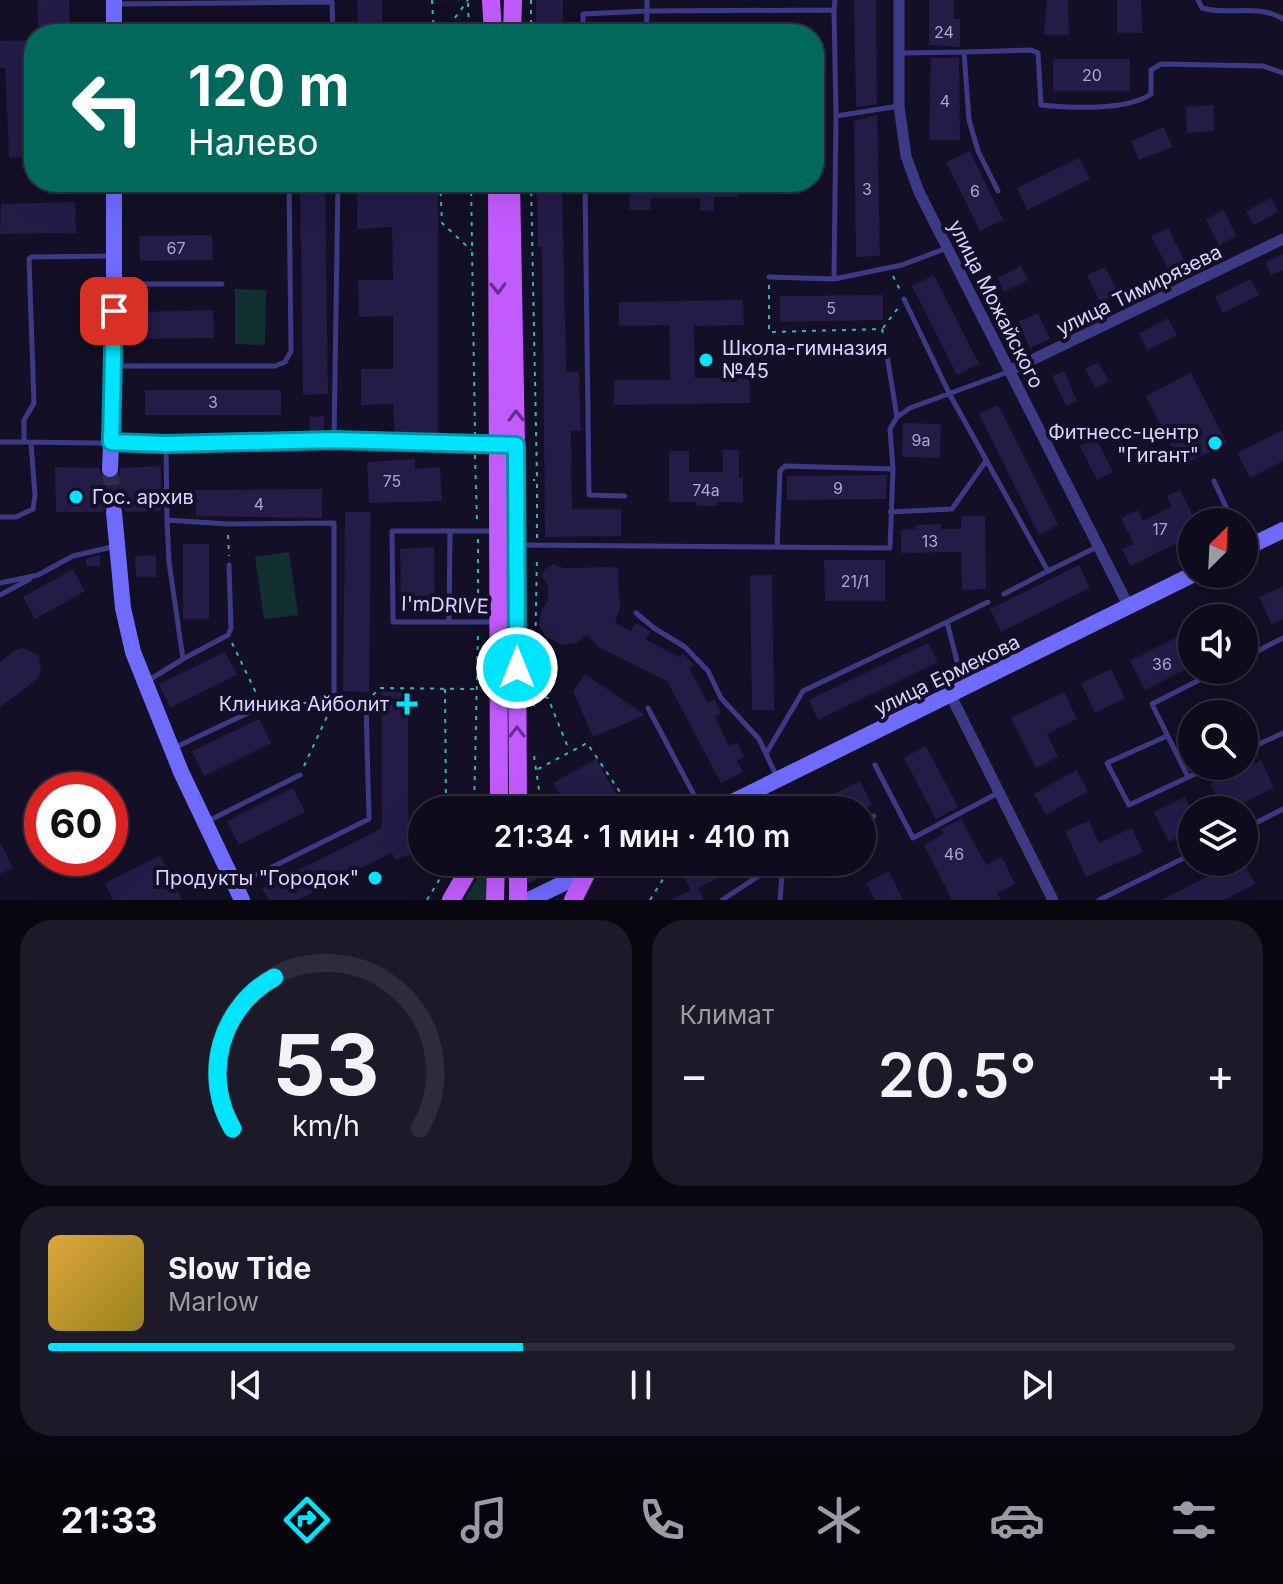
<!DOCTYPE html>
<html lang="ru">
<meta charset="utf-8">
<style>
body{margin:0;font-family:Inter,sans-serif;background:#1c1929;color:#f1f3f6;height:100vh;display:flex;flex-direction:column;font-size:30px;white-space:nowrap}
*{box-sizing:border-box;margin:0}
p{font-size:26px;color:#9b9ba3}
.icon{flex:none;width:44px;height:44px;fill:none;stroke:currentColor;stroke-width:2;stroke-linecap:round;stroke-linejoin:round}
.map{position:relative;height:900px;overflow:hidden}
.side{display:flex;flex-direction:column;gap:20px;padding:20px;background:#08060f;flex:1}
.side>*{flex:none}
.banner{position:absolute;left:24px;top:24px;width:800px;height:168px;border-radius:32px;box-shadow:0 8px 32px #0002,0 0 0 2px #2e2b3b;background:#00695c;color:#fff;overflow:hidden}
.needle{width:52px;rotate:24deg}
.controls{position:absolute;left:1178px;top:508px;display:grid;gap:16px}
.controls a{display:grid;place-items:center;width:80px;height:80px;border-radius:50%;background:#0e0b1c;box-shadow:0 8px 32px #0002,0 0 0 2px #2e2b3b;font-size:40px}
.speed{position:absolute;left:24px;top:772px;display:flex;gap:16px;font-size:40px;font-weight:700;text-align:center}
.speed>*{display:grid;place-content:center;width:104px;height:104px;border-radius:50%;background:#0e0b1c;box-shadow:0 8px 32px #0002,0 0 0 2px #2e2b3b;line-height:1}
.speed .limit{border:12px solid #d22;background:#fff;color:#111}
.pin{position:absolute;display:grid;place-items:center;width:68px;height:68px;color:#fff;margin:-34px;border-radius:16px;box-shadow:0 4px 12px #0006}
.me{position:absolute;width:88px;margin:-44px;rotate:0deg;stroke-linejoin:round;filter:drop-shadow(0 0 6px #0008)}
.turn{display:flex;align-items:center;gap:28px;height:168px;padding:0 32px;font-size:36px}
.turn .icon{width:104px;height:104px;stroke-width:2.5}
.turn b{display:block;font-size:56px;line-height:68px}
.big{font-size:60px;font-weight:600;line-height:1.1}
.side .card{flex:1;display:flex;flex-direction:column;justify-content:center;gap:12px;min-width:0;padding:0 28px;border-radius:32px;background:#1c1929}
.side .dial{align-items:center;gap:0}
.dial svg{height:208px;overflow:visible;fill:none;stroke:#2e2b3b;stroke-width:7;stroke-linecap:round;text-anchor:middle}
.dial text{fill:#f1f3f6;stroke:none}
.song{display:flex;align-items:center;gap:24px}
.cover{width:96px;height:96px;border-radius:12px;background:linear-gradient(135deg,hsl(40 70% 55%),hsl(50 70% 35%))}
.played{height:8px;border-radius:4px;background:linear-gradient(90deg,#00e5ff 40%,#2e2b3b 40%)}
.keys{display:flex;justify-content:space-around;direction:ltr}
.heat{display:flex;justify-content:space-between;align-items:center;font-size:44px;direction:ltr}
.side .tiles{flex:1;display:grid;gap:20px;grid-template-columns:1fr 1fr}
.card:last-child{grid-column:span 2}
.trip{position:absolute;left:408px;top:796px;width:468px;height:80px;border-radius:40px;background:#0e0b1c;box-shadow:0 8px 32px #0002,0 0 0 2px #2e2b3b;font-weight:600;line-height:80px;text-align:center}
.menu{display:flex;height:128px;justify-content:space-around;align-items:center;background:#06040b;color:#9b9ba3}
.menu .icon{width:56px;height:56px}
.menu .on{color:#00e5ff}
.menu b{font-size:36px;color:#f1f3f6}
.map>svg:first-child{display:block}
.green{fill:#12302f}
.building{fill:#241b47}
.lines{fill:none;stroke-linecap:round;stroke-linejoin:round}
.secondary-tunnel{stroke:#312d47;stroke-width:16;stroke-dasharray:16 8;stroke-linecap:butt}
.path{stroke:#2fb8b0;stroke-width:2;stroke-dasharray:4 6;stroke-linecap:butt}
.lane{stroke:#3d3a85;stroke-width:5}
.street{stroke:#3d3a85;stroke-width:11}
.secondary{stroke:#6f6bff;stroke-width:16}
.primary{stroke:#c25bff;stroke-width:18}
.oneway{stroke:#623188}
.route-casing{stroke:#0095a6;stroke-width:20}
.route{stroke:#00e5ff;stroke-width:14}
.poi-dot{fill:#00e5ff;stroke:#130f26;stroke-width:3}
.labels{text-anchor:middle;stroke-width:8;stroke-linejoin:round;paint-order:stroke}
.number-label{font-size:16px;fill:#aca6d1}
.street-label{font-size:20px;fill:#d9d4ff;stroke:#130f26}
.poi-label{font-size:20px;fill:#d9d4ff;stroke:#130f26;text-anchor:end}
</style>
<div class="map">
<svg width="1283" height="900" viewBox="0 0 1283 900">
<rect width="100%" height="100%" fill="#130f26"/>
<path class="green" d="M235 289 266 290 265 345 235 344Z
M289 552 298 615 264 619 255 557Z
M527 862H549L557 868 527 884Z
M486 865V900H464Z"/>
<path class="building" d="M37 0H69L70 34H39Z
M357 0H382V34H358Z
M536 0H563V34H536Z
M854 0H876L877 104 856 107Z
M929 0H954V19H960V47L929 45Z
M1047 0H1068L1069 35H1044Z
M1117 0H1141L1142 33H1117Z
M34 40V157L9 158 5 68H0V41Z
M931 58H959L960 140H929Z
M1053 59H1130V91H1053Z
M1213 105 1214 131 1187 133 1186 107Z
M877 115 880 256 856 257 854 121Z
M1164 127 1172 147 1139 160 1131 141Z
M970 151 1003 220 980 231 946 162Z
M1079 158 1090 179 1027 210 1017 188Z
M300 182H325L328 394 303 395Z
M537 182H562L566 372H579L580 409 581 431H571L572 509H621V536L545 537 542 247H538Z
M630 182H739V197H714V211H700V198H651V210H629Z
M438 187V435H395L393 404 361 405V369H393V316L359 317 358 280H393L392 227 357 229V192Z
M1271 198 1278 212 1254 225 1246 211Z
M75 202 76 233 0 234 1 204Z
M1224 210 1236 236 1219 245 1206 219Z
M1168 228 1186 264 1170 272 1151 236Z
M212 235 213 260 140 261 139 236Z
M1283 254V270L1271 275 1265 262Z
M1021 266 1028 280 1004 292 998 278Z
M1105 267 1119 294 1100 302 1087 275Z
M934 275 979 364 957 375 912 286Z
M1250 279 1259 295 1223 313 1215 297Z
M883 295V320L780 322V296Z
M743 300 744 325 694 326 695 378H749L750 403 614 405V380H670L669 325 619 326V302Z
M213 310 214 338 140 339V312Z
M1038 313 1050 339 1030 348 1018 322Z
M1168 318 1177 335 1147 350 1139 333Z
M1098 362 1109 381 1096 388 1085 369Z
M1064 371 1077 401 1066 406 1052 376Z
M1191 373 1227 443 1181 466 1146 396Z
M145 390H281V415H145Z
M998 405 1058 525 1039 535 979 414Z
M324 416V432H310V417Z
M903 423 941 424 940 458 902 457Z
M1283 430V461L1250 478 1237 453Z
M1096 438 1113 472 1097 480 1080 446Z
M723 450H739V478H743V502H717V506H697L696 502H669V451H689V472H723Z
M415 459V469L440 467 442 501 369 503 367 462Z
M161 466V511L125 512 122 505 114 501 107 504 103 512H56L55 467 99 468 104 478 110 480 119 475 121 468Z
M887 475 886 499 787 500V476Z
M322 489V518L196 516 195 490Z
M1180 490 1196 522H1192V536L1130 566 1122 549 1134 544 1121 518 1138 510 1143 521 1172 507 1167 496Z
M345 512H371L369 692 343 691Z
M961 516H985L986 589 962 590 961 552 901 553V530L916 529V525L941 524V529H961Z
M183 544H209V619H183Z
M434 547 435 599 401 600 400 549Z
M100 555V566H86V559Z
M156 555V577H136L135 556Z
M824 560H885V601H825Z
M553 564 564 568 618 567 620 608 615 623 631 631 635 623 645 628 650 632 646 640 679 657 683 653 694 665 689 669 708 703 714 699 721 713 715 717 729 746 737 742 744 757 737 761 743 772 721 783 667 681 600 648 587 635 577 643 561 645 545 636 539 625 541 611 548 600V587L542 576 544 570Z
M1079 565 1090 588 1001 632 990 609Z
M73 569 85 591 35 619 23 597Z
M750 575H772L774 710H752Z
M1283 586V619L1272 625 1259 597Z
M1183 634 1192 652V666L1145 690 1130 661Z
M928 643 938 662 818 720 809 700Z
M23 648 39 656 41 671 37 679 0 707V662L15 650Z
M225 652 237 675 170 708 159 684Z
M1111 669 1125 698 1095 713 1081 683Z
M585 674 645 715 593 737 573 691Z
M381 692H408V826L415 827V852L395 860 392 853 298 900H269L262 888 382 828Z
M1064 692 1077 719 1047 734 1058 757 1036 768 1011 718Z
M259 719 271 743 204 776 192 751Z
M926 746 958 807 936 819 904 758Z
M596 759 620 801 605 810H569L553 783Z
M1261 760 1274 788 1229 810H1223L1210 784Z
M1076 770 1088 791 1046 815 1034 794Z
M860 781 872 805 862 810H800Z
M293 788 305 812 239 845 227 821Z
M1185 797 1192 812V830L1169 842 1154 812Z
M961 819 986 865 1002 857 1015 884 997 893 1001 900H952L924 845 944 834 941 829Z
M1089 821 1099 843 1132 828 1143 852 1086 877 1065 831Z
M0 842 13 868 0 874Z
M160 856 182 900H113L105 883Z
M695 862H752L698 888 704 900H669L691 890 680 869Z
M1235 862H1244L1255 884 1224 900H1162Z
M889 871 903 900H875L866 883Z"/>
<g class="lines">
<path class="secondary-tunnel" d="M110 469 114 512"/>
<path class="path" d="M432 0 434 34
M468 3 469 34
M443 34 468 0
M531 34V0
M440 182 442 223 471 250
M471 182 475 437
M531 182 537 480H533
M893 276 901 292
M769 285V332L882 329 883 334
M883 328 898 308
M475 455 477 521
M228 535 229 556
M537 538V480
M478 539V613
M232 643 259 699
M445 689 446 810
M373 695 380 688 475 689
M535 695 548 698 569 750
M273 706 326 701
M534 706 537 556
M534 756 542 810
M304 766 330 710
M538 769 587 743 622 795 626 810
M474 810 478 631
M659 810 686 797
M427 900 450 862
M650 900 665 876 657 863"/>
<path class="lane" d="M1198 0 1202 8C1229 16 1257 3 1283 19
M117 4 332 2 333 34
M834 10 836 116
M583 34V14L647 11V0
M646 34 647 11 834 10 835 0
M964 52 1031 50 1038 53 1041 105C1070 108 1127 111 1151 94V70L1161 64 1263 66 1283 73
M901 53 964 52 969 120 978 151 998 191
M585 182 589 495 625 496
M769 277 834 279 902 265 947 248
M834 279 836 116 899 106
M115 284H222
M904 299 950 395 1048 571 1097 547
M885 343 897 417
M119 366H275L285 362 291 351 289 182
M334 440 338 182
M0 442H24V420L34 403 29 259 31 257 113 256
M24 442 166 444 334 440 494 445
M166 444 167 520 228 524 334 523V700L366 702 369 819 236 885
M1214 481 1233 522
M890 512 952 509 986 461
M0 517H16L33 509 35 495 31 443
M167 520 169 562 183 659 228 635 231 628 229 565
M522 545 890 548 893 469 890 429 897 417 910 408 1008 372
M777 547 780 471 785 466 893 469
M0 583 38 575 73 556 112 547
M1004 594 1048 571
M0 595 30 579
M636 613 654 628 685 647 708 671 721 698 759 739 776 775
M449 622 450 531
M494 622H393L392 531H494
M947 622 988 602
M1244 658 1283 638
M149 680 183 659
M648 708 702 810
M1167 736 1107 763 1129 805 1212 766
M176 747 263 706
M1244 751 1283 733
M767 752 803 691 947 622 963 685
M875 765 913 838 998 793
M1188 777 1152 704 1219 670
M752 794 760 810
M206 822 300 775
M862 822 874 816
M1244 829 1283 809
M722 900 780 862
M780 900 783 862
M1099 900 1192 854"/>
<path class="street" d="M899 0V106L906 156 919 192 1129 607
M1009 371 1283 239
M951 696 1053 900"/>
<path class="secondary" d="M114 0V34
M110 469 114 366V182
M114 512 123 608 133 652 181 772 242 900
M1244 549 1283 530
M716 810 1194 574
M529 900 607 862"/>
<path class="primary" d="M491 0 493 34
M512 34 513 0
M497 182 499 810
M511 182 516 445 518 810
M518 862V900
M562 862 587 872 573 900
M451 900 473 862
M495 900 496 862"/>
</g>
<defs><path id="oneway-chevron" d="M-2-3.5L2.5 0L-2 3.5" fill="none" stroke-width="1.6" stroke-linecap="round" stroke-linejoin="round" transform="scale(2)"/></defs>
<g class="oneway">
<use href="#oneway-chevron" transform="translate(498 288) rotate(89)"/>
<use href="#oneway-chevron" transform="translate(516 416) rotate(-91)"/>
<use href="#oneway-chevron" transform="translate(517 732) rotate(-90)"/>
</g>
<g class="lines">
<g class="route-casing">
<path id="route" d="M114 311 111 442 166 444 334 440 516 445 517 668"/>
</g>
<use href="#route" class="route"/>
</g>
<g class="poi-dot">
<circle cx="706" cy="360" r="8"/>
<circle cx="1215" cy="443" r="8"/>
<circle cx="76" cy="497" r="8"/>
<path d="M403 692h8v8h8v8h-8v8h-8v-8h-8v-8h8z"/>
<circle cx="375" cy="878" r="8"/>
</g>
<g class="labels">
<g class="number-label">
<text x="944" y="38">24</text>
<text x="1092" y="81">20</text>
<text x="945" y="107">4</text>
<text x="867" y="195">3</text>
<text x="975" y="197">6</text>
<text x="176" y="254">67</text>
<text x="831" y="314">5</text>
<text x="213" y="408">3</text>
<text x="921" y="446">9а</text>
<text x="392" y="487">75</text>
<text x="838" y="494">9</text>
<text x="706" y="496">74а</text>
<text x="259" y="510">4</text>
<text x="1160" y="535">17</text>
<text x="930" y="547">13</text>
<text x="855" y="587">21/1</text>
<text x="1162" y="670">36</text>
<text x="954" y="860">46</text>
</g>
<g class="street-label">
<text transform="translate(1139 290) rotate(-26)" y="7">улица Тимирязева</text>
<text transform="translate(996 304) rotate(63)" y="7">улица Можайского</text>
<text transform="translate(445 605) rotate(2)" y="7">I'mDRIVE</text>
<text transform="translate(947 675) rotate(-26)" y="7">улица Ермекова</text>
</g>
<g class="poi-label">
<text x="722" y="355" text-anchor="start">Школа-гимназия<tspan x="722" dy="23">№45</tspan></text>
<text x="1199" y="439">Фитнесс-центр<tspan x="1199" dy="23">"Гигант"</tspan></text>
<text x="92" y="504" text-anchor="start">Гос. архив</text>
<text x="389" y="711">Клиника Айболит</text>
<text x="359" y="885">Продукты "Городок"</text>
</g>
</g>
</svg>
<div class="controls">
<a><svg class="needle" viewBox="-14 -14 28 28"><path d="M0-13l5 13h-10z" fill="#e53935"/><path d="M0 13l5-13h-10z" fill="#9b9ba3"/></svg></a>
<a><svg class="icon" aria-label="sound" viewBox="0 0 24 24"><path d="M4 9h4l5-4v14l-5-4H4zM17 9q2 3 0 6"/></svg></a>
<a><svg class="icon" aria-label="search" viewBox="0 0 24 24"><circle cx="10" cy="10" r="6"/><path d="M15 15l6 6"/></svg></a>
<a><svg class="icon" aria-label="layers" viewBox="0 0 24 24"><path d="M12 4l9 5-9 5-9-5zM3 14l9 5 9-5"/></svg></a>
</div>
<div class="speed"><div class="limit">60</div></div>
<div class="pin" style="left:114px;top:311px;background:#d93025"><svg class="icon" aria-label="arrive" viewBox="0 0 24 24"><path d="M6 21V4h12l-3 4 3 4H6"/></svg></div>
<svg class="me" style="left:517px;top:668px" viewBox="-20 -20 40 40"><circle r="17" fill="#00e5ff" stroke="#fff" stroke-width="3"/><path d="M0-11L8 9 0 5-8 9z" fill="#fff"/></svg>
<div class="trip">21:34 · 1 мин · 410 m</div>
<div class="banner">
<div class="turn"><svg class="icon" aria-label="left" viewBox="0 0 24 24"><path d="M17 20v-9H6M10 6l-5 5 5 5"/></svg><div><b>120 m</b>Налево</div></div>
</div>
</div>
<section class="side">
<div class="tiles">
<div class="card dial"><svg viewBox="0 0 100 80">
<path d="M14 69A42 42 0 1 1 86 69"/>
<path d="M14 69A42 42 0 0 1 30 11" stroke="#00e5ff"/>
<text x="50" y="56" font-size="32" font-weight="700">53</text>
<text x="50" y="72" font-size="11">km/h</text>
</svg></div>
<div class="card"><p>Климат</p>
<div class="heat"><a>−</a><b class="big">20.5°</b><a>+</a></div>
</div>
<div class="card">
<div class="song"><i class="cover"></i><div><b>Slow Tide</b><p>Marlow</p></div></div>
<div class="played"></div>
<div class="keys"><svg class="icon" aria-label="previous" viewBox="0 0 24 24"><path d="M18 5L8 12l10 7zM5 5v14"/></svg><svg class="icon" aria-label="pause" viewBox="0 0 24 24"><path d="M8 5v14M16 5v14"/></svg><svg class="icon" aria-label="next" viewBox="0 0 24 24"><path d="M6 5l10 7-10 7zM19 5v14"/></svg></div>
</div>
</div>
</section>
<nav class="menu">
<b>21:33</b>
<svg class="icon on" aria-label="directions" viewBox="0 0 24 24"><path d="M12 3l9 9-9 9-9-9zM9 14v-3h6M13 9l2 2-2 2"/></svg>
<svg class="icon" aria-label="music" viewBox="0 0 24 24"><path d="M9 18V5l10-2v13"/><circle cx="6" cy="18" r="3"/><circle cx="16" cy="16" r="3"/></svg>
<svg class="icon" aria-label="phone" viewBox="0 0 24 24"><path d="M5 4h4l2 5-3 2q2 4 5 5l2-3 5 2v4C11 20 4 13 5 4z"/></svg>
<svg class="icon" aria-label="climate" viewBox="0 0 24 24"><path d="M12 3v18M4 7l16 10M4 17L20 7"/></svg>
<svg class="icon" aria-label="car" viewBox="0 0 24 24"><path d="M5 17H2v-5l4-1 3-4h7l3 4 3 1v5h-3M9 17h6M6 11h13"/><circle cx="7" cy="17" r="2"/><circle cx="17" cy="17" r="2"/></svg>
<svg class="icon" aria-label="filters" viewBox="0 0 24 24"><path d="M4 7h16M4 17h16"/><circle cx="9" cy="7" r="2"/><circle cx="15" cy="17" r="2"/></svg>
</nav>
